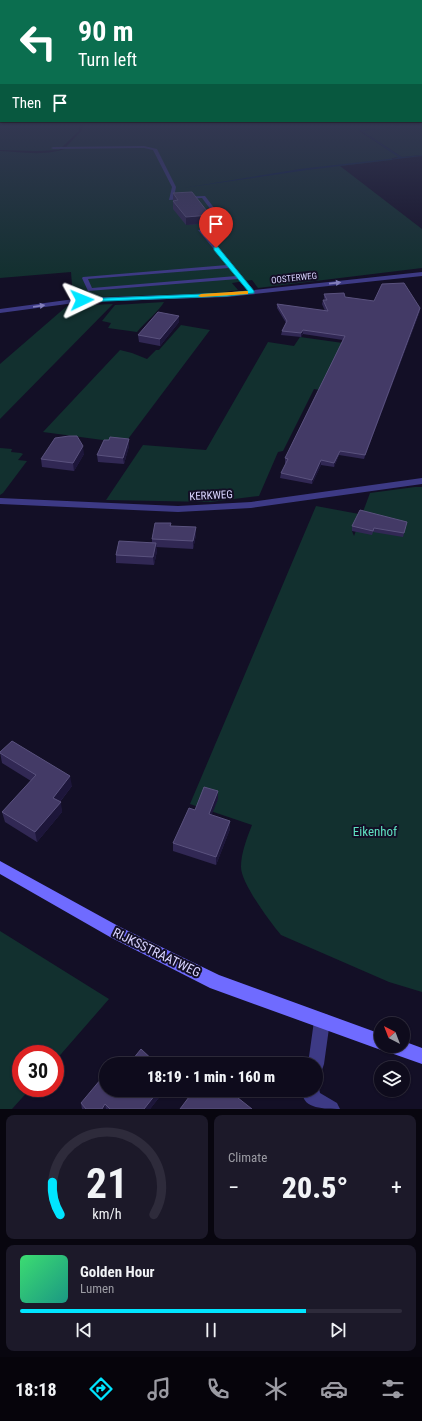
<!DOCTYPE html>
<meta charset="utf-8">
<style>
body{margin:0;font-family:"Roboto Condensed",sans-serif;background:#1c1929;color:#f1f3f6;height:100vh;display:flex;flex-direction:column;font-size:15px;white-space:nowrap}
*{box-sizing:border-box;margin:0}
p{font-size:13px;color:#9b9ba3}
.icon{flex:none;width:22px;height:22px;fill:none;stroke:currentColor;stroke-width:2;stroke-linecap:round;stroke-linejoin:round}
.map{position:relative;height:1109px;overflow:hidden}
.drawer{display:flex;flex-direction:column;gap:6px;padding:6px;background:#08060f;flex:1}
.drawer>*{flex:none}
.banner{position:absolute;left:0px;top:0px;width:422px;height:122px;box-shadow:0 1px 3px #0004,0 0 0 1px #2e2b3b;background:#0b6e4f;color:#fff;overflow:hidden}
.needle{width:26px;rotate:318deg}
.controls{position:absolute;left:374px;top:1017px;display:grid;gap:8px}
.controls a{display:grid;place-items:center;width:36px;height:36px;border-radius:50%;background:#0e0b1c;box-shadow:0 1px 3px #0004,0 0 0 1px #2e2b3b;font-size:20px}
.speed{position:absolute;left:12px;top:1045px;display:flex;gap:8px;font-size:20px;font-weight:700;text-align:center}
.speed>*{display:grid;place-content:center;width:52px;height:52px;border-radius:50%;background:#0e0b1c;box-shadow:0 1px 3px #0004,0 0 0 1px #2e2b3b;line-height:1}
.speed .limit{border:6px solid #d22;background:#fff;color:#111}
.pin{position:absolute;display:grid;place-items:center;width:34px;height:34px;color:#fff;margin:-41px -17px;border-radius:50% 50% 50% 0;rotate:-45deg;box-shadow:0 0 4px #0007}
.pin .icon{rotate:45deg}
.me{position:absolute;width:44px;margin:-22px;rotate:88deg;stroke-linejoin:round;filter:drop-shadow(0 0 3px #0008)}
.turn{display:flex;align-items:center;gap:14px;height:84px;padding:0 12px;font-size:18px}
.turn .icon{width:52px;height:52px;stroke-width:2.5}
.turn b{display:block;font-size:28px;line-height:34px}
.then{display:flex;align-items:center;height:38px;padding:0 12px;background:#0003;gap:8px;font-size:15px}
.big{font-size:30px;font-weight:800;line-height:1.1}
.drawer .widget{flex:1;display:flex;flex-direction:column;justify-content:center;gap:6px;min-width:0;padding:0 14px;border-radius:8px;background:#1c1929}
.drawer .dial{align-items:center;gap:0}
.dial svg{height:104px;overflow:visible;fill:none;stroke:#2e2b3b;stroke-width:7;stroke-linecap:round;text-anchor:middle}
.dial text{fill:#f1f3f6;stroke:none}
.song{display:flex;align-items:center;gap:12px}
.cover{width:48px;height:48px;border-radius:6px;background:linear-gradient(135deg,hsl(140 70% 55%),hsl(170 70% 35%))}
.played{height:4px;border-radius:2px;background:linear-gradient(90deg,#00e5ff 75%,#2e2b3b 75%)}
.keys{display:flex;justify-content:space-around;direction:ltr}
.heat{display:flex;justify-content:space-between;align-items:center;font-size:22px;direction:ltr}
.drawer .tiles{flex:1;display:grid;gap:6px;grid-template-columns:1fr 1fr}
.widget:last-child{grid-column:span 2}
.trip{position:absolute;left:99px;top:1057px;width:224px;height:40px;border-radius:20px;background:#0e0b1c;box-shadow:0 1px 3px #0004,0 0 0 1px #2e2b3b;font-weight:800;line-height:40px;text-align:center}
.tab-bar{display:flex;height:64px;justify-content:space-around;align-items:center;background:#06040b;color:#9b9ba3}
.tab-bar .icon{width:28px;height:28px}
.tab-bar .current{color:#00e5ff}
.tab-bar b{font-size:18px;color:#f1f3f6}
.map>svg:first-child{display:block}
.green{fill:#12302f}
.water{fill:#0c2248}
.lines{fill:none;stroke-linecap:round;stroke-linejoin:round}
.service{fill:#3d3a85;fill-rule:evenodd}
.minor{fill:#3d3a85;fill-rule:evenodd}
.secondary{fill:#6f6bff;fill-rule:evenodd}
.wall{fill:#312854}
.shaded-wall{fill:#1d163a}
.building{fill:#433a66;stroke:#5a527e}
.oneway{fill:#837fbc}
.route{fill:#00e5ff;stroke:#0095a6}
.slow{fill:#f59e0b}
.labels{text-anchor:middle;stroke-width:4;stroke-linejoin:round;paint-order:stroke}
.far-street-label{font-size:9px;fill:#d9d4ff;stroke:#130f26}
.street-label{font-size:11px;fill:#d9d4ff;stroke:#130f26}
.near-park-label{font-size:13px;fill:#5fe0c0;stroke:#130f26}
.near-street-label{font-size:13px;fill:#d9d4ff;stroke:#130f26}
</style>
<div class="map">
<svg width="422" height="1109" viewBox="0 0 422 1109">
<rect width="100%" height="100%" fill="#130f26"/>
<path class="green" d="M0 123H80L79 131 59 150 36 151 0 150Z
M84 123H391L397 127 359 131 399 157 392 158V160L340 166 422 229V268L258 288 252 280 232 283 238 290 218 293 73 298 71 272 0 278V151C22 152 48 157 69 147H66L82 130Z
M394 123H422V155L402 157 362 131 399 126Z
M164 302C160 310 144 323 137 332L108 328 111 323 102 321 115 305Z
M113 304 0 419V364L67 306Z
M181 325 210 330 125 443 43 432 120 350 132 353 147 359 156 350H159Z
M300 337 343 343 320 390 314 389 283 451 278 452 259 496 210 502 106 500 143 445 206 450 268 342 294 346Z
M0 448 12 449 11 452 21 453 23 454 18 460 27 461 3 493 0 495Z
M415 487H422V992L389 982 281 935C270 922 241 883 241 867 241 853 247 838 252 825L190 804 316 506 359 514 352 531 354 536 370 493Z
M0 931 109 999 55 1061V1054H21V1088H31L12 1109H0Z"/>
<path class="water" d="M391 123 399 127 362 131 402 157 422 155V156L307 170 183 188 300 169 397 158 398 157 359 130 396 127Z"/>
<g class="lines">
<path class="service" d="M144 146 157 149 176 187 174 197 205 196 228 226 229 227 226 229 205 231 254 291V293H250L238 279 88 291 82 278 83 277 227 265 198 230 223 226 202 198 169 200 172 187 153 150 144 148 53 149 51 148 53 147ZM229 268 236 276 92 288 88 279Z"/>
<path class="minor" d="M422 272V276L227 297 82 302 0 313V309L82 298 227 293Z
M422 478V484L251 508 178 512 0 504V498L178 506 251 502Z
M322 1013 328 1015 330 1021 324 1064 322 1070 316 1072V1064H308L314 1021 316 1015Z
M316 1083 318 1084 320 1093 337 1103 340 1109C324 1109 300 1109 303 1090H316Z"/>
<path class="secondary" d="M0 861 120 927 219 975 381 1034V1046H403V1041L422 1048V1064L388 1052 387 1048 381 1050 210 988 110 937 0 874Z"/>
</g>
<path class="wall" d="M173 193 210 215V223L186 225 173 209Z
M324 294 420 311 364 459 339 455 334 467 321 465 312 484 280 478 281 473 286 463H285V458L343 340 303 334 301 337 281 335 282 331 286 323 277 308V304L325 311 322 304 323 300H325L324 298Z
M179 322 160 346 139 342 138 335Z
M129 439V446L124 464 98 462 97 455 109 440Z
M84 454 74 471 42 467 41 459Z
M407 522 403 537 373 532 372 535 352 531V526Z
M171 523V526L196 535 193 549 156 547 157 551 154 565 116 563V555L152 542V539Z
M0 752 72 786 60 802 62 812 37 842 5 822 2 812 31 781 2 763Z
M218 791V799L211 815 230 821V829L216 865 173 851V843L195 810Z
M106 1090H165L150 1109H82L81 1103Z"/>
<path class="shaded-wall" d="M210 215V223L186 225V217Z
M420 308V311L364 459 365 455Z
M179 316V322L160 346V339Z
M303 330V334L301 337V333Z
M129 439V446L124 464 123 458Z
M83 446 84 454 74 471 73 463Z
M340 451 339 455 334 467V463Z
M321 460V465L312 484V480Z
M196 527V535L193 549V541Z
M156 543 157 551 154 565 153 557Z
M70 776 72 786 55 808 53 798Z
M218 791V799L209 822V814Z
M61 802 62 812 37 842 35 832Z
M230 821V829L216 865V857Z
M159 1090H165L150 1109H144Z
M105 1104 106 1109H102Z"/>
<path class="building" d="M192 192 210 215 186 217 173 201 178 200 173 193Z
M404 283 420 308 365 455 340 451 334 463 321 460 312 480 281 473 288 459 285 458 345 336 303 330 301 333 282 331 287 321 277 304 328 311 323 300H327L324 294 344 293 345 297 374 301 382 284Z
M158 312 179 316 160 339 138 335Z
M69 436H77L83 446 73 463 41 459 55 438Z
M110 437 129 439 123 458 97 455 104 440H109Z
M360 510 407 522 404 533 374 528 373 531 352 526Z
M155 523H171L170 526 196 527 193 541 152 539Z
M119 541 156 543 153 557 116 555Z
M12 741 70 776 53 798 61 802 35 832 2 812 36 775 0 753V752Z
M204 787 218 791 209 814 230 821 216 857 173 843 189 808 195 810Z
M141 1049 157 1064H129Z
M106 1073V1090H159L144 1109H110L105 1104 102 1109H86L81 1103Z
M204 1090H228L252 1109H180L192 1093 198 1098Z"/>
<defs><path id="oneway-solid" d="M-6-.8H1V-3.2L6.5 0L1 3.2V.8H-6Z"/></defs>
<g class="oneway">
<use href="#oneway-solid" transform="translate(335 283) rotate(-6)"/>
<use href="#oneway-solid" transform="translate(39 306) rotate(-8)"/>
</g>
<linearGradient id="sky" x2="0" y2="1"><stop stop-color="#0a0815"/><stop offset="0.44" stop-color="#333752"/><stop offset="1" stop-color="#333752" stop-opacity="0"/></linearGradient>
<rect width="422" height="278" fill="url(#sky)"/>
<path class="route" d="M214 247H218L254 291V293L227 296 82 302 79 300 82 299 227 293 248 291 214 250Z"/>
<path class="slow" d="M246 291H248V294L201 297 198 296 201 294Z"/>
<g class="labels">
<g class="far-street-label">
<text transform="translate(294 278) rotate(-6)" y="3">OOSTERWEG</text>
</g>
<g class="street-label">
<text transform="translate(211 495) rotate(-3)" y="4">KERKWEG</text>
</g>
<g class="near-park-label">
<text x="375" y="836">Eikenhof</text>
</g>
<g class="near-street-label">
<text transform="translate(157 952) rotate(26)" y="5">RIJKSSTRAATWEG</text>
</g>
</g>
</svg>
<div class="controls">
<a><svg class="needle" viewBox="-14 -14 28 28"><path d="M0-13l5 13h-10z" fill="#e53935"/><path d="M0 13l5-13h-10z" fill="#9b9ba3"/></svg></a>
<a><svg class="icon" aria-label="layers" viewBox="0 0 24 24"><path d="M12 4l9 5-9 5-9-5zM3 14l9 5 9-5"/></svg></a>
</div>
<div class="speed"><div class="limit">30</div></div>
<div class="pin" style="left:216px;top:248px;background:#d93025"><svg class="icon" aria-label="arrive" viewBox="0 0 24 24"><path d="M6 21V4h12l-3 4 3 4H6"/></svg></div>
<svg class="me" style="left:82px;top:300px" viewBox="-20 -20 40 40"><path d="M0-17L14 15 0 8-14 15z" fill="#00e5ff" stroke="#fff" stroke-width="4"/></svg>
<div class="trip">18:19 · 1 min · 160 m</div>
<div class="banner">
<div class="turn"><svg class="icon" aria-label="left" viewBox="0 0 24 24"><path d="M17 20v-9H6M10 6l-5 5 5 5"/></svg><div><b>90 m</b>Turn left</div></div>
<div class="then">Then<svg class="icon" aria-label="arrive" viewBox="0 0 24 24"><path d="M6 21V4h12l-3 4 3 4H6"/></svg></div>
</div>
</div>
<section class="drawer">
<div class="tiles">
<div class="widget dial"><svg viewBox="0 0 100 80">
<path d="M14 69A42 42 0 1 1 86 69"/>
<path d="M14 69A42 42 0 0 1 8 44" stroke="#00e5ff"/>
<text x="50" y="56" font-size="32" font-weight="700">21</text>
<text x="50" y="72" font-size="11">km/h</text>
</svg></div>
<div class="widget"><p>Climate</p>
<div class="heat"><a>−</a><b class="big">20.5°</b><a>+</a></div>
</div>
<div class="widget">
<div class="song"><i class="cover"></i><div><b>Golden Hour</b><p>Lumen</p></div></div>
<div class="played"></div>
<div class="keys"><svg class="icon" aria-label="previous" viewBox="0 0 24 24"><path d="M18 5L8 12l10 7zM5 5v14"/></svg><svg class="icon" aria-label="pause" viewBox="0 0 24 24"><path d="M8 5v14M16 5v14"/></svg><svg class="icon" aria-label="next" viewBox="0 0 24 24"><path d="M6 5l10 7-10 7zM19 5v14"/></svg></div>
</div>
</div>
</section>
<nav class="tab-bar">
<b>18:18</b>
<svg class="icon current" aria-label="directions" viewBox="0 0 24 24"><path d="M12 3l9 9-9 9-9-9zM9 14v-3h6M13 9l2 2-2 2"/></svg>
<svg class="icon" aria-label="music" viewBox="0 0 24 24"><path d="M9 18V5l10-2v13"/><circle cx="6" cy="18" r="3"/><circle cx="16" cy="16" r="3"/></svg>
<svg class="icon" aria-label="phone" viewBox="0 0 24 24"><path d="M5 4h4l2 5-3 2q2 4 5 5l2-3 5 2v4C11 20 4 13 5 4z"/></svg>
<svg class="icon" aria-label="climate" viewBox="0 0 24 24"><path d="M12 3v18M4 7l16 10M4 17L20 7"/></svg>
<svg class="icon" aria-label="car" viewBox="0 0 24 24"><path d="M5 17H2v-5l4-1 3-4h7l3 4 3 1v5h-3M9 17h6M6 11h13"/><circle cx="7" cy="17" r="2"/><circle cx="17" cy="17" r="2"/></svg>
<svg class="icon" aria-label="filters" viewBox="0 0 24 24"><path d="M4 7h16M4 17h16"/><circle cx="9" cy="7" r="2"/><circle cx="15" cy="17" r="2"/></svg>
</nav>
